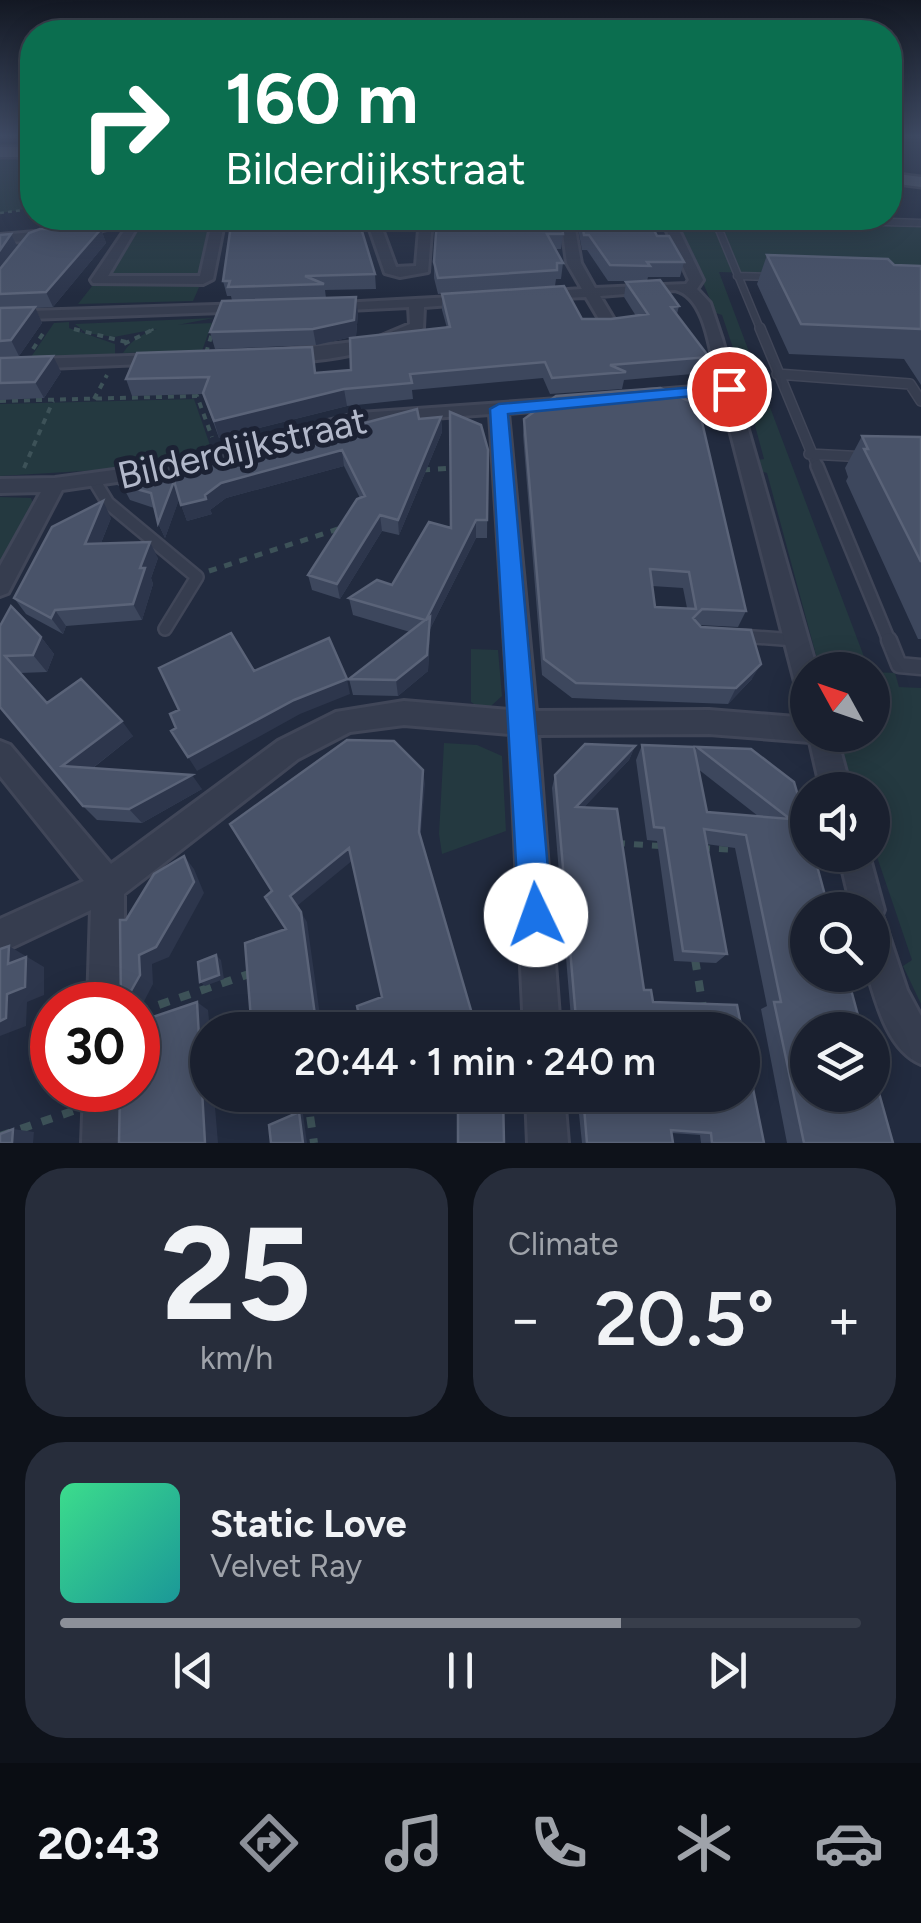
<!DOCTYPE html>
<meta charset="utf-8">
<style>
body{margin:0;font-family:Figtree,sans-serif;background:#272d3b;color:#f1f3f6;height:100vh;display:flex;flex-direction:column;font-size:38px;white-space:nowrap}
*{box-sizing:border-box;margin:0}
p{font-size:32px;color:#9fa3aa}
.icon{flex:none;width:55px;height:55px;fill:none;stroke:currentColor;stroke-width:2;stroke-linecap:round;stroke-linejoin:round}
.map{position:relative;height:1143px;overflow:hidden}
.panel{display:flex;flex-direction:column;gap:25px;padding:25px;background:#0e121a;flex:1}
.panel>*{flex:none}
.banner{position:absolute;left:20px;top:20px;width:882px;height:210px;border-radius:40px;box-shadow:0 5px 25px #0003,0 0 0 2px #383e4b;background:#0b6e4f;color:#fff;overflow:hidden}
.needle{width:65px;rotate:310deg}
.controls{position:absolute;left:790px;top:652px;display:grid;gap:20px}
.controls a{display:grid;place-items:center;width:100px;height:100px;border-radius:50%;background:#1a202f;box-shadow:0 5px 25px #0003,0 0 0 2px #383e4b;font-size:50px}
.speed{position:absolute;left:30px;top:982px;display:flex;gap:20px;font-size:50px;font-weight:700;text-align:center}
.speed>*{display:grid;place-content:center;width:130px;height:130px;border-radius:50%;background:#1a202f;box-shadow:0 5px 25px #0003,0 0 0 2px #383e4b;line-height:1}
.speed .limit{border:15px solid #d22;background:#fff;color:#111}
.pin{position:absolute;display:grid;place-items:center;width:85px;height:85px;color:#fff;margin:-42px;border:5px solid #fff;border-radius:50%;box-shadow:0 2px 10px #0007}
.me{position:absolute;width:110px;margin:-55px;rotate:357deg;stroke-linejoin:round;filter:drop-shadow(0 0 8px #0008)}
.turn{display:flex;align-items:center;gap:35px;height:210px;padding:0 40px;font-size:45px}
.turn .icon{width:130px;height:130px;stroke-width:2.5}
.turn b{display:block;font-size:70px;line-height:85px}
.big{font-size:75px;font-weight:600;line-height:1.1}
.panel .card{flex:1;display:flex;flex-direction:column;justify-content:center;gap:15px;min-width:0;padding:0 35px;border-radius:40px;background:#272d3b}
.panel .dial{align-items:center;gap:0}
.dial b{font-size:130px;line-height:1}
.song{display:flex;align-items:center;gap:30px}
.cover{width:120px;height:120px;border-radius:15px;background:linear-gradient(135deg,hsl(150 70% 55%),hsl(180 70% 35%))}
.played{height:10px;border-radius:5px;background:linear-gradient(90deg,#8c9099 70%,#383e4b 70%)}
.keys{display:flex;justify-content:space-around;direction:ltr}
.heat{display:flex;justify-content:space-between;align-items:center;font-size:55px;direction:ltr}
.panel .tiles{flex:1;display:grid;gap:25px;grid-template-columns:1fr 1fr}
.card:last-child{grid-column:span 2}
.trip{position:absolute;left:190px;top:1012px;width:570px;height:100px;border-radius:50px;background:#1a202f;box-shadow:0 5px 25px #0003,0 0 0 2px #383e4b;font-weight:600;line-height:100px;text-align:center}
.tab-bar{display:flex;height:160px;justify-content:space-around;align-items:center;background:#0a0d13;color:#9fa3aa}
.tab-bar .icon{width:70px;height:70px}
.tab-bar .active{color:#8c9099}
.tab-bar b{font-size:45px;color:#f1f3f6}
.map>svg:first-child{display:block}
.green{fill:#243940}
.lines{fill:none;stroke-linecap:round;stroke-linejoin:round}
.service-far4-casing{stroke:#404658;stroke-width:8}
.service-far3-casing{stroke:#404658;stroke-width:9}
.service-far2-casing{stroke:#404658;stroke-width:12}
.service-far1-casing{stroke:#404658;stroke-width:16}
.service-casing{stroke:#404658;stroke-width:19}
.minor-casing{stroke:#404658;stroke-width:6}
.primary-casing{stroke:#404658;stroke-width:5}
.path-far4{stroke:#3d5258;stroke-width:2.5;stroke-dasharray:4 4;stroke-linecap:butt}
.path-far3{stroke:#3d5258;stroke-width:4;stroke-dasharray:6 6;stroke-linecap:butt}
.path-far2{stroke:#3d5258;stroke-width:5;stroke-dasharray:8 8;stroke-linecap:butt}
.path-far1{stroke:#3d5258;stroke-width:6;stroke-dasharray:9 9;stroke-linecap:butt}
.path{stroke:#3d5258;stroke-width:8;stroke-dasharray:11 11;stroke-linecap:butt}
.service-far4{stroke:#363d4f;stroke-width:5}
.service-far3{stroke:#363d4f;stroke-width:6}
.service-far2{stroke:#363d4f;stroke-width:9}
.service-far1{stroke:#363d4f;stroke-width:11}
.service{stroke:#363d4f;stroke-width:14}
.minor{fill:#363d4f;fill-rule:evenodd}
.primary{fill:#545c6f;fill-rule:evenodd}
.wall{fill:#3d475d;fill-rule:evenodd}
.shaded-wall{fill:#2d364c}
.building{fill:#495369;stroke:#5a6378;stroke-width:2.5;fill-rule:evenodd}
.route{fill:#1a73e8;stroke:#114b97;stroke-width:2.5}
.labels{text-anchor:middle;stroke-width:10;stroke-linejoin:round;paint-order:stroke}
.street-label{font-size:38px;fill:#b2b8ca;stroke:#1c2234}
</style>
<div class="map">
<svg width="921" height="1143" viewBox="0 0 921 1143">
<rect width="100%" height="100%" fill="#222b3f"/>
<path class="green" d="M0 158H32V208L0 213Z
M146 218H214L204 274 197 278 110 279 102 274Z
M697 218 921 227V278L719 272 869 670H820L767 473 760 471 758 460 764 459 750 407 744 405 736 376 742 375 722 315 716 313C702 282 691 250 673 220Z
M93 285H200L193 301 78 304Z
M214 318 114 337 86 333 75 324Z
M69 322V328L115 344V354L31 357 54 323Z
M212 323 202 351 123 353C141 324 181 324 212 323Z
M194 399 211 448 134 468 0 476V404Z
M0 497 31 498 34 506 0 568Z
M471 649 498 650 502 696 491 706 480 708 471 702Z
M873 672 895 673 899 687 921 688V1004L903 966 912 960 873 845 872 790H854L848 776 841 775 828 735H872Z
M444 743 477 745 502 756 506 831 442 854 439 834Z"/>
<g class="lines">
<g class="service-far4-casing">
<path id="service-far4" d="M714 218 716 223
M757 218 909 223"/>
</g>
<g class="service-far3-casing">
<path id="service-far3" d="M715 220 761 331
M827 220 921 223
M737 276 772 277"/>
</g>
<g class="service-far2-casing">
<path id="service-far2" d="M760 328 818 468
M777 374 910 384 921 401
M809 454 867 457"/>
</g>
<g class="service-far1-casing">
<path id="service-far1" d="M817 466 890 643
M94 480 108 503 197 577 165 629
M740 636 796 640"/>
</g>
<g class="service-casing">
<path id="service" d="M889 640 899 665 921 667"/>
</g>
<g class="minor-casing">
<path id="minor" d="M127 218H148L140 222 108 276H200L213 218H225L213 279 203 284 93 283 91 280 129 224 71 237 0 243V235L71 229Z
M366 218H378L396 267 416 266 420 218H432L428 272 400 277 385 273Z
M561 218H573L581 263 595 288 686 284 689 280 661 218H673L703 280 697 289 710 303 722 339 817 670H808V693L799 690 795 682 721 395 645 401 636 396 645 391 718 385C711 358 707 297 675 290L600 296 618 326 610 331 605 329 586 297 533 299V293L538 292 582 289 567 263Z
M471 296 478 300 476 303 424 307 423 328C399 347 300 372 275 355L283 350 372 340 410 324 409 307 328 311 323 310V304Z
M246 304 253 308 251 311 0 320V312Z
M161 355 169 360 167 363 0 370V360Z
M573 398 579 399V407L508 413 536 711 709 710 808 718V735H836L851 790H821L810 742 709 734 538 735 560 1030H524L510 734 404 725 350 732 298 759 124 894V1005H88L91 910 0 953V919L84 881 0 776V741L10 745 111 864 278 741 336 712 404 701 509 710 490 414 360 423 151 477 62 490 8 593 0 596V566L41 492 0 493V479L55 478 151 465 360 413Z
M839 855H869L884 910 882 915 907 990 921 1016V1064C889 1051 877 1006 868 975H872V910H852Z
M84 1090H122V1143H82Z
M526 1095H564L568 1143H528Z"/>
</g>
<g class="primary-casing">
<path id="primary" d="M0 147H32V157H0Z
M890 173 921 177V187L890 183Z"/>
</g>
<path class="path-far4" d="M0 213 32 209
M74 329 82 331
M150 331 154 329"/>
<path class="path-far3" d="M74 329 126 342
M124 344 154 329
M33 349 46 329
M206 353 213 330
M94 399 107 375
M0 401 197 396 212 437
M24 468 53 401
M450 468H455"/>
<path class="path-far2" d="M422 470 455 468
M209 571 341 528"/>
<path class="path-far1" d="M616 843 660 846
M701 848 740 850"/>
<path class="path" d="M695 959 703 1007
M138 1012 249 974
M307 1095 314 1143
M0 1136 73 1111"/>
<use href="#service-far4" class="service-far4"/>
<use href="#service-far3" class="service-far3"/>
<use href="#service-far2" class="service-far2"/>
<use href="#service-far1" class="service-far1"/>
<use href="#service" class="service"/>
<use href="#minor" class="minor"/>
<use href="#primary" class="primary"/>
</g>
<path class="wall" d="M232 218 375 274 376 289 325 290 326 298 358 313 356 336 316 345 215 349 210 332 232 301 231 296H227L223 281Z
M437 218 563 234 561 249H556L563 263 561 279H556L555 286 438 294 434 278V262Z
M576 218H648L657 236 684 262 680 277H648L647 281 679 306 677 314 709 357 704 373 624 380 622 389 550 394 543 378 412 390 413 399 347 406 219 438 203 394 132 396 126 379 316 373 351 370 447 328 442 310V294L582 319H611L636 316 624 297 626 282 637 281H608L587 250H582Z
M101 229 106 243 53 307 35 308 42 323 19 356 0 357V235L17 247Z
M767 255 894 265 921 266V385L904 359 789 354 757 284Z
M0 358 61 372 44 398 0 400Z
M441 417 442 432 399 535 382 531 340 599 312 590 308 575 360 498 344 466 226 498 210 510 212 514 187 521 179 499 165 538 158 523 154 508 130 500 122 485 275 447 271 434 316 436Z
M524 419 746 611 738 627 699 625 752 679 728 704 572 698 542 675 523 435ZM652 586 683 588 687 608 655 607Z
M862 436 921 437V639H918L846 481 848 477 845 468Z
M488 450 487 538H476L430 629 428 671 398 696 353 695 349 679 410 632 353 615 349 598 392 585 451 528Z
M111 518 101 543 158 558 151 578 153 584 142 620 66 626 63 634 26 614 14 598Z
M0 626 41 637 54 654 47 672 20 673 47 703 133 736 93 768 202 789 142 823 97 820 83 806 0 707Z
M642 745 695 751 697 747 794 782 893 1143H787L761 1009 767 1006 735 848 706 844 727 954 716 963 674 961 657 841 647 840 636 760ZM698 769 758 816 707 812Z
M635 746 629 760 584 807 640 967 644 990 653 1002 742 1030H572L552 788 555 775Z
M345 1095H387L350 1099Z
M503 1095 458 1113H438L437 1110Z
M577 1095H742L764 1143H701L700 1135 672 1133 673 1143H582Z"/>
<path class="shaded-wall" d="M101 229 106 243 53 307 46 292Z
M11 234 18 248 0 276V250Z
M356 297 358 313 356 336 316 345 313 329Z
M35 307 42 323 19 356 11 340Z
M53 356 61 372 44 398 35 382Z
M344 389 347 406 219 438 214 421Z
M441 417 442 432 399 535 398 520Z
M342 450 344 466 226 498 210 510 212 514 187 521 181 505 221 483Z
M174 481 180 497 165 538 158 523Z
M103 501 111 518 94 560 85 544Z
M380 515 382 531 340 599 337 584Z
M476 520V538L430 629 428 671 398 696 396 680Z
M150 542 158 558 151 578 153 584 142 620 133 604 140 568Z
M55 610 66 626 63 634 51 618Z
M41 637 54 654 47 672 33 655Z
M761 664 752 679 728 704 736 688Z
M347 679 350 694 300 714 197 771 188 757 294 700Z
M122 721 133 736 76 781 62 766Z
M635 746 629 760 572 820 576 807Z
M423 770 425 784 420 844 419 832Z
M192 775 202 789 142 823 129 809Z
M349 848 353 860 297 906 290 896Z
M184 856 194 869 204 893 169 957 152 964 153 984 138 1013V1005H123L139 955Z
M301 912 307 922 322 1030H317Z
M9 946 44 967V995L27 1002 26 1026 0 1036V1021L8 964Z
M216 955 221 960 224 979 205 986 200 982Z
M197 1002 208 1010 210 1030H208V1095H214L218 1143H205Z
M257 1017 268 1022 271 1030H264L251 1019Z
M299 1112 303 1114 307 1143H303Z
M13 1129 34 1132 33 1143H12Z"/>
<path class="building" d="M232 218H358L375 274 305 276 324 284 228 287 230 281H223Z
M437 218H561L563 234H547L563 263H557V270L438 278 434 262Z
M581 218H648L657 236H669L684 262H647L650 266 610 265 589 235H584Z
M40 229H101L46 292 0 294V269L29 233Z
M11 234 0 250V235Z
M767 255 888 259 894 265 921 266V329L801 324Z
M660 280 679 306 671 307 709 357 610 365 626 372 552 378 545 362 410 374 412 383 344 389 214 421 203 393 209 377 126 379 137 353 312 347 315 373 351 370 350 338 450 327 442 294 564 286 582 319H611L648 314 626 282Z
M356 297 354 320 313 329 210 332 222 301Z
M35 307 11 340 0 341V308Z
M53 356 35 382 0 383V358Z
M660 388 698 405 746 611 702 609 693 618 701 627 751 630 761 664 736 688 576 683 544 659 524 419 556 396ZM650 569 689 572 696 609 655 607Z
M417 409 419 419 441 417 398 520 380 515 337 584 308 575 357 499 365 496 342 450 221 483 205 495 206 499 181 505 174 481 158 523 151 493 122 485 277 446 271 434 311 430 316 436Z
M450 412 481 425 488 450 487 520H476L426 620 430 617 427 655 396 680 349 679 425 620 349 598 377 580 392 585 429 522 451 528Z
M862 436 921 437V562L864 449H868Z
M103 501 85 544 150 542 140 568H145L133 604 55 610 51 618 14 598 52 527Z
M11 606 41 637 33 655 5 656 47 703 81 679 122 721 62 766 192 775 129 809 83 806 0 707V626Z
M231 633 254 671 329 638 347 679 294 700 188 757 171 731 176 728 170 714 179 710 159 668Z
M347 740 394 741 423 770 419 832 475 1024H501V1030H362L357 1006 382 997 349 848 290 896 301 912 317 1030H269L268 1022 258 1025 257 1017 251 1019 245 943 286 929 265 897 272 891 230 824Z
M585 744 635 746 576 807 617 809 644 990H651L653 1002 737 1005 742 1030H577L555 775Z
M642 745 694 747 707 812 790 819 697 747 751 749 794 782 808 830V855H814L829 910H808V975H847L862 1030H808V1095H872V1068L893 1143H804L774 1002H781L746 835 704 829 727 954 683 951 664 828 654 827Z
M184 856 194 882 156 947 139 955 140 975 123 1005H121L120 920H126L154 874Z
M9 946 8 964 26 957 25 987 7 994 6 1018 0 1021V949Z
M216 955 219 975 200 982 198 962Z
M197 1002 205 1143H119L120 1090H138V1022Z
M742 1034 764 1143H712L711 1133 671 1130 673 1143H587L583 1095H742Z
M438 1095H503L504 1143H458V1110H437Z
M299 1112 303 1143H271L269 1125Z
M13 1129 12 1143H0V1134Z"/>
<linearGradient id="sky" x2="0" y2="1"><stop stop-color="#131823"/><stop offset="0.46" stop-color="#3e4a63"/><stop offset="1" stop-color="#3e4a63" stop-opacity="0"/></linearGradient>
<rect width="921" height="296" fill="url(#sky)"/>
<path class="route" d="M729 384 738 389 735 392 508 414 552 915 547 926 536 931 524 926 519 915 490 409 499 404Z"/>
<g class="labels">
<g class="street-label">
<text transform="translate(242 448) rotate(-13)" y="13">Bilderdijkstraat</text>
</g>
</g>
</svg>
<div class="controls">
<a><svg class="needle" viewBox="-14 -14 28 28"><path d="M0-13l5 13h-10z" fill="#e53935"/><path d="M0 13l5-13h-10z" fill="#9fa3aa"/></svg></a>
<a><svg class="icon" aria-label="sound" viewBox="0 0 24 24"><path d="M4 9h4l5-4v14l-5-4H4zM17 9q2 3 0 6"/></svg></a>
<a><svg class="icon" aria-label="search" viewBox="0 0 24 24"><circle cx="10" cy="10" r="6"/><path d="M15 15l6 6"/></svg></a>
<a><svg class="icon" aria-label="layers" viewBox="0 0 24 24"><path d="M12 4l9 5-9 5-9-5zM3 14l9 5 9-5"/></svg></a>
</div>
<div class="speed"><div class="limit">30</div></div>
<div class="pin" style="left:729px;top:389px;background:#d93025"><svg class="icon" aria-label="arrive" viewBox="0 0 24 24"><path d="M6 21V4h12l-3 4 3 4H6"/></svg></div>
<svg class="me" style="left:536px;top:915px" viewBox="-20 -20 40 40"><circle r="19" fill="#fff"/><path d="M0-13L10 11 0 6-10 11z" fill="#1a73e8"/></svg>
<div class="trip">20:44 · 1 min · 240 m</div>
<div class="banner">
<div class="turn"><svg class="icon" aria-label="right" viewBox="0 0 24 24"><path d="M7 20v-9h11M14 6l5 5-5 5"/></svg><div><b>160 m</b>Bilderdijkstraat</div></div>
</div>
</div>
<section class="panel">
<div class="tiles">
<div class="card dial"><b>25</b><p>km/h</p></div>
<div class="card"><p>Climate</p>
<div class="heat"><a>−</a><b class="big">20.5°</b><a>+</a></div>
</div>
<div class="card">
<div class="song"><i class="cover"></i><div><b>Static Love</b><p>Velvet Ray</p></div></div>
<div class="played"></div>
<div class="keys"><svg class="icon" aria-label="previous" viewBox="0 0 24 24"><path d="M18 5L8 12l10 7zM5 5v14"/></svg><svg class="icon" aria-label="pause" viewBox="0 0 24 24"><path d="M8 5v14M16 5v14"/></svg><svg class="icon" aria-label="next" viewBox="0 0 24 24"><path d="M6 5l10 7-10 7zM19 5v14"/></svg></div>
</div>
</div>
</section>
<nav class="tab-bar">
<b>20:43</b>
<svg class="icon active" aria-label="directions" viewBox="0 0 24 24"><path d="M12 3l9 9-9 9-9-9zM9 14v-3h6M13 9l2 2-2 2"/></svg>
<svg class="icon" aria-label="music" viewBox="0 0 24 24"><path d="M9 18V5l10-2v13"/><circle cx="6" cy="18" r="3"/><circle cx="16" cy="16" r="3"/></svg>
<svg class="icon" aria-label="phone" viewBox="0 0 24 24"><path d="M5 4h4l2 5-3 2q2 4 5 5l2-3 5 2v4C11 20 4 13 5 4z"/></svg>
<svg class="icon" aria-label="climate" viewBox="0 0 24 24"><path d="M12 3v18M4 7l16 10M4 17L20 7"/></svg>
<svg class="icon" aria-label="car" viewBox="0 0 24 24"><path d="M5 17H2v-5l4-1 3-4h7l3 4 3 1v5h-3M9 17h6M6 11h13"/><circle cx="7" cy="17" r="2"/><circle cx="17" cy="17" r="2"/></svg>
</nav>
